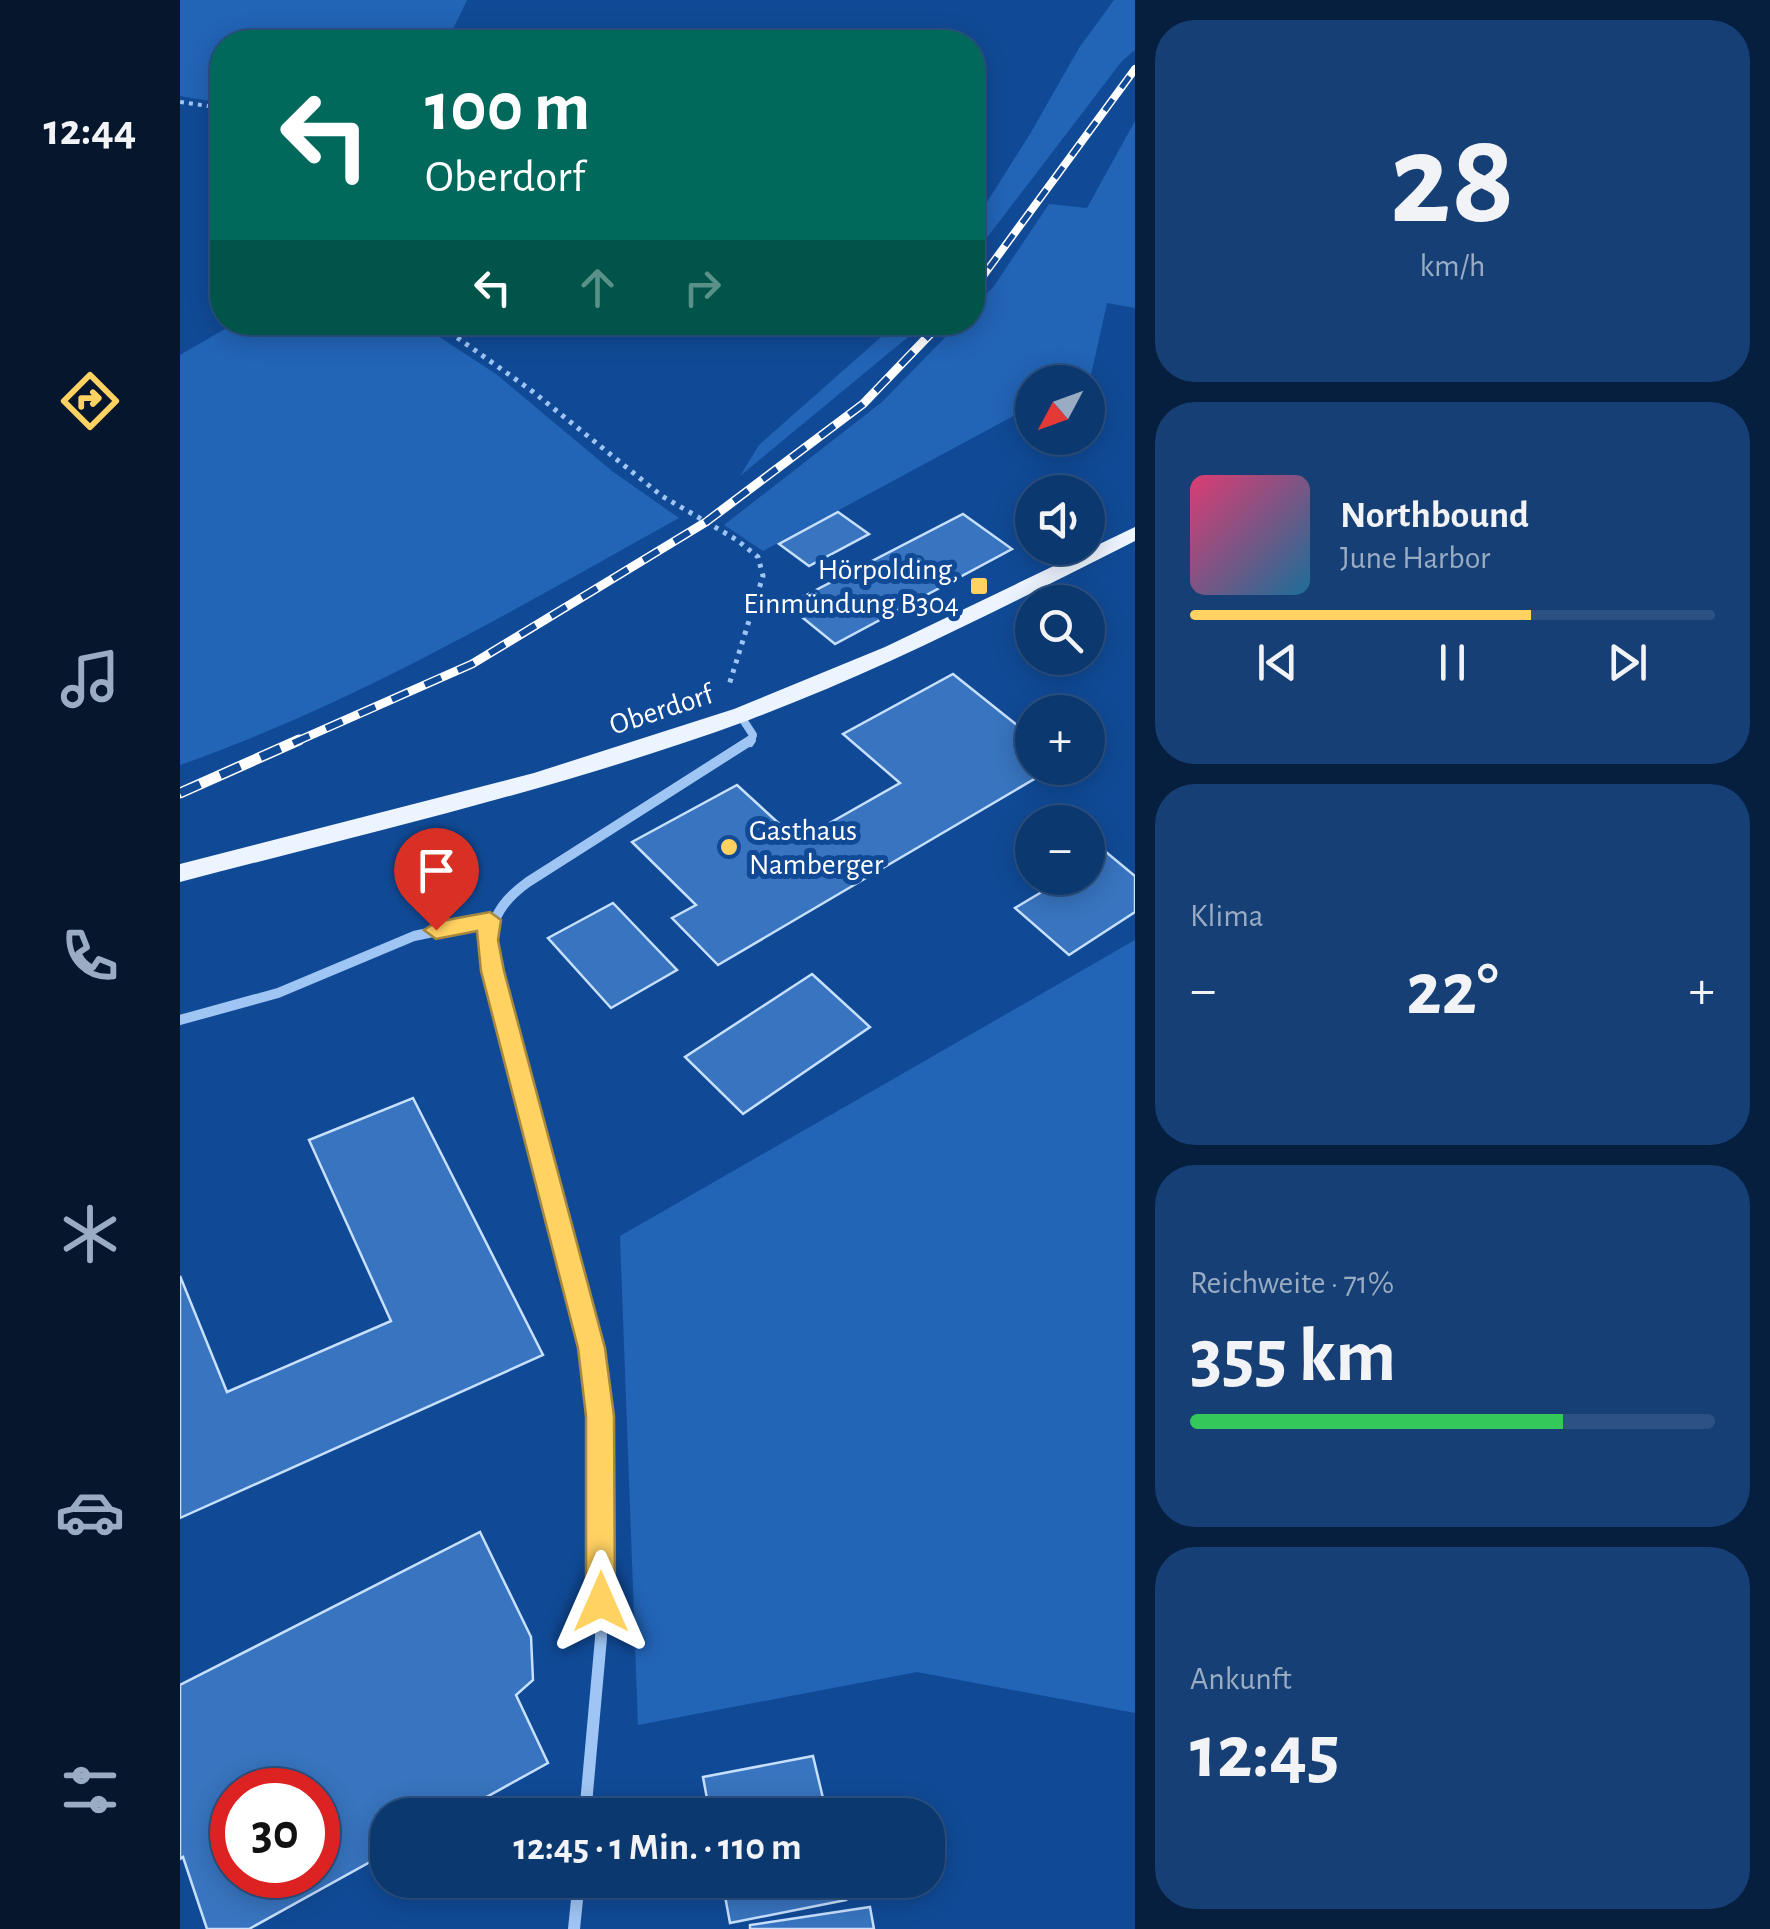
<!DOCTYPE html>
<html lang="de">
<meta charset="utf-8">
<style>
body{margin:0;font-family:"Alegreya Sans",sans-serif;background:#153f75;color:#f1f3f6;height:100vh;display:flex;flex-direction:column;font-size:38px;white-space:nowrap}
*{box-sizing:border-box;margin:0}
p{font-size:32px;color:#9aacc3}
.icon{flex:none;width:55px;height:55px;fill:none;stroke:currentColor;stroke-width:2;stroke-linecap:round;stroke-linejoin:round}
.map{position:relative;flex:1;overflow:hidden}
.panel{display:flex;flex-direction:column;gap:20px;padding:20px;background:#071f3e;width:635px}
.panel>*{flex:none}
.hud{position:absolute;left:30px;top:30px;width:775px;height:305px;border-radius:40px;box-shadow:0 5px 25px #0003,0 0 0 2px #2c5283;background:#00695c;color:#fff;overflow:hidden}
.needle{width:65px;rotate:229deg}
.buttons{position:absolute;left:835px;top:365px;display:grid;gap:20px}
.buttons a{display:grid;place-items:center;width:90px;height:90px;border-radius:50%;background:#0c3870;box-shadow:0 5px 25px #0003,0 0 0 2px #2c5283;font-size:50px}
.speed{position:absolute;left:30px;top:1768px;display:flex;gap:20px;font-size:50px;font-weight:700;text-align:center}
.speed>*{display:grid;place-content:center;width:130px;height:130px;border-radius:50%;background:#0c3870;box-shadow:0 5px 25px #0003,0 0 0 2px #2c5283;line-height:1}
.speed .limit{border:15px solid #d22;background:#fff;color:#111}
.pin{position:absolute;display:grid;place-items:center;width:85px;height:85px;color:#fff;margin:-102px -42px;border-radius:50% 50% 50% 0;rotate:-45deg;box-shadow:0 0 10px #0007}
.pin .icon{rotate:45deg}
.me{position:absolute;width:110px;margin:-55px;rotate:0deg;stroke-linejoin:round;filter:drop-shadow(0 0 8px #0008)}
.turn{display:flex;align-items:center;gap:35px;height:210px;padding:0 50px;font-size:45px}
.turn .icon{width:130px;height:130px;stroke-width:2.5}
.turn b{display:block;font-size:70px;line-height:85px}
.lanes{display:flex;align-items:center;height:95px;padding:0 50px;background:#0003;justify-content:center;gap:50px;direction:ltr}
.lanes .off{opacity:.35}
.big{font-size:75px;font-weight:600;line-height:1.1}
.panel .tile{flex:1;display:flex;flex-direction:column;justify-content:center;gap:15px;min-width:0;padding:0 35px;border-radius:40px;background:#153f75}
.panel .dial{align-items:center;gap:0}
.dial b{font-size:130px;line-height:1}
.song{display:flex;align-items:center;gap:30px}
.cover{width:120px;height:120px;border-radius:15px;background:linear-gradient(135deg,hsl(340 70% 55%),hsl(200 70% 35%))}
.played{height:10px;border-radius:5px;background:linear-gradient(90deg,#ffd262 65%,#2c5283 65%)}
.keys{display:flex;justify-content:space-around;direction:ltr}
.heat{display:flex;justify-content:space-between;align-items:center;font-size:55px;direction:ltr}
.charge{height:15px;border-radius:8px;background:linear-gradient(90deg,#34c759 71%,#2c5283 0)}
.trip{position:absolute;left:190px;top:1798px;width:575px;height:100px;border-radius:40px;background:#0c3870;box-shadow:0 5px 25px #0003,0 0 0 2px #2c5283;font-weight:600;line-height:100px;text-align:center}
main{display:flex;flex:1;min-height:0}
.dock{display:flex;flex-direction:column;width:180px;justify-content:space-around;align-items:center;background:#05162d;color:#9aacc3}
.dock .icon{width:70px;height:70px}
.dock .active{color:#ffd262}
.dock b{font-size:45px;color:#f1f3f6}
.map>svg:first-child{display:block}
.green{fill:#2264b6}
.building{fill:#3874bf;stroke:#c7e0fe;stroke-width:2.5;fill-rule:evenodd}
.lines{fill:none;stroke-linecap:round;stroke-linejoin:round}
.path-far1{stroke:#9fc5f4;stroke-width:4;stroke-dasharray:4 5;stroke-linecap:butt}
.path{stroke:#9fc5f4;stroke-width:5;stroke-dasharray:4 6;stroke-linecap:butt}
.minor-far2{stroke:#9fc5f4;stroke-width:8}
.minor-far1{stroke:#9fc5f4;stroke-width:10}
.minor{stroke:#9fc5f4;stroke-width:12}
.primary{fill:#ecf4ff;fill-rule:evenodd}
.rail-far2-casing{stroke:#fff;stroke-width:8}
.rail-far1-casing{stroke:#fff;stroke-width:9}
.rail-casing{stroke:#fff;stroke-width:11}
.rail-far2{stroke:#104a96;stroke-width:5;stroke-dasharray:14;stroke-linecap:butt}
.rail-far1{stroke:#104a96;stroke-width:6;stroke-dasharray:18;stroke-linecap:butt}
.rail{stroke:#104a96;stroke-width:8;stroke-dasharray:22;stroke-linecap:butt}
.route{fill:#ffd262;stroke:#a68840;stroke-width:2.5}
.poi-dot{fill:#ffd262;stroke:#104a96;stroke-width:4}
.labels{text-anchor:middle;stroke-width:10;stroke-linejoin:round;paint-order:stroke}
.poi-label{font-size:30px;fill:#fff;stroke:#104a96;text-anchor:end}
.street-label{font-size:30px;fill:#fff;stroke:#104a96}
</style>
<main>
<nav class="dock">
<b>12:44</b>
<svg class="icon active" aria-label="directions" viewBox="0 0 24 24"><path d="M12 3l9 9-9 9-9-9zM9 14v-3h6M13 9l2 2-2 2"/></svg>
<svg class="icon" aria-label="music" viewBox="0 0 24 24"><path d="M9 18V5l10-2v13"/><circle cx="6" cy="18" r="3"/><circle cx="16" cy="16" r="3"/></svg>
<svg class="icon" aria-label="phone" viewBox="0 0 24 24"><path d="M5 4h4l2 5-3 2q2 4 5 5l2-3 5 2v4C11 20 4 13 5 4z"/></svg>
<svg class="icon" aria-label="climate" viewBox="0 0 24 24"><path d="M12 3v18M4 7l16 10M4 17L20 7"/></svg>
<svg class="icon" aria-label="car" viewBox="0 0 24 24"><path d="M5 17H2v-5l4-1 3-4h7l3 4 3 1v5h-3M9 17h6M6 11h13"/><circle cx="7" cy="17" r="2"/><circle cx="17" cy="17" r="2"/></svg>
<svg class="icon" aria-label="filters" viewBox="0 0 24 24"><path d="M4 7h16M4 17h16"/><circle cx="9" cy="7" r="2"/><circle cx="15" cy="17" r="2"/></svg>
</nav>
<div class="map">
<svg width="955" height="1929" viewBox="0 0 955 1929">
<rect width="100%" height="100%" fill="#104a96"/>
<path class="green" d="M0 0H287L267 42H42V103L0 96Z
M934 0H955V50L942 61 793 256V224L850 134 899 48Z
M955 121V308L927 303 911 375 897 382H852V406L583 551 544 525 702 402 779 323 792 322 793 308 814 286 869 204 907 208Z
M55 323H238L316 374 432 471 499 518C337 608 176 703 0 765V355Z
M717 323H740L728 337 560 476 579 445Z
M955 940V1713L737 1672 458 1725 440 1236Z"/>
<path class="building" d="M658 512 689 534 629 566 599 544Z
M783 514 832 549 655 644 607 605Z
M773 674 852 737V768H873L538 965 492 918 516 905 452 842 557 785 618 841 720 783 663 734Z
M926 852 955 876V912L889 955 835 908 885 878H908V863Z
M433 903 497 970 431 1008 368 938Z
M632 974 690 1027 563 1114 505 1057Z
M233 1098 363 1355 0 1518V1276L47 1392 211 1321 129 1140Z
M300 1532 351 1637 353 1680 336 1695 368 1763 274 1815H208V1852L69 1929H27L3 1857 0 1859V1685ZM52 1790H138V1875H52Z
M633 1756 647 1815H530L523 1777Z
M542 1880H661L666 1900 550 1923Z
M690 1907 694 1929H570V1925Z"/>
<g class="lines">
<path class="path-far1" d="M0 102 42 108
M255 322 264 329"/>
<path class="path" d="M261 326 352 391 482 496 557 540 578 557 583 576 549 685"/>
<path class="minor-far2" d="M560 715 573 735 570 743"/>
<path class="minor-far1" d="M0 1020 98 993 234 936 310 920
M391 1267 313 971C307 929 313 907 348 882L571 740"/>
<path class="minor" d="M390 1265 412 1348 420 1416 421 1638 405 1815
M394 1929 399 1880"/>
<path class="primary" d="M955 527V541C828 605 702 670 569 720 384 788 191 832 0 882V864L354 773 554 709 705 647Z"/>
<g class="rail-far2-casing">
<path id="rail-far2" d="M792 291 955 69
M756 329 762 322"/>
</g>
<g class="rail-far1-casing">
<path id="rail-far1" d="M113 743 292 664 526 522 683 404 758 326"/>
</g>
<g class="rail-casing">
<path id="rail" d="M0 793 119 740"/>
</g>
<use href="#rail-far2" class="rail-far2"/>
<use href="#rail-far1" class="rail-far1"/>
<use href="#rail" class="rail"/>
</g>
<path class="route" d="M310 912 321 920 318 940 324 971 425 1348 434 1416 435 1602 431 1612 421 1616 410 1612 406 1602V1416L398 1348 301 971 297 931 256 939 244 930 256 922Z"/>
<g class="poi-dot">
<rect x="789" y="576" width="20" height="20" rx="5"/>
<circle cx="549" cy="847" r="10"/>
</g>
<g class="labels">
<g class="poi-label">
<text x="779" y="579">Hörpolding,<tspan x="779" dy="34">Einmündung B304</tspan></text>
<text x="569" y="840" text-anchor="start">Gasthaus<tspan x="569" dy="34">Namberger</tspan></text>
</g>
<g class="street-label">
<text transform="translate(481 709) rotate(-18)" y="10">Oberdorf</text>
</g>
</g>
</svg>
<div class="buttons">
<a><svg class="needle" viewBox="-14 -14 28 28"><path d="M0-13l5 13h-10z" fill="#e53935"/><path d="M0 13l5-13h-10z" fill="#9aacc3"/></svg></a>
<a><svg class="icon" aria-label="sound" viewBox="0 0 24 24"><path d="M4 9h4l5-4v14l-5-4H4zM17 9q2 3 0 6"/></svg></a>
<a><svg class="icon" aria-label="search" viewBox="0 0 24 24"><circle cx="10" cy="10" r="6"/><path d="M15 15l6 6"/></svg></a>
<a>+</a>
<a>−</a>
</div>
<div class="speed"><div class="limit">30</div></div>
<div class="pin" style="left:256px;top:930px;background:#d93025"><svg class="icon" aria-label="arrive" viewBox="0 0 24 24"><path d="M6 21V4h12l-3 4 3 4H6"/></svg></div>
<svg class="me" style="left:421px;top:1602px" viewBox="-20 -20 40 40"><path d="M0-17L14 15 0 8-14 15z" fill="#ffd262" stroke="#fff" stroke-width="4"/></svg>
<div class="trip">12:45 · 1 Min. · 110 m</div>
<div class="hud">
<div class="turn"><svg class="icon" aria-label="left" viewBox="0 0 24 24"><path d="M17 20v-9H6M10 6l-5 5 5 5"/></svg><div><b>100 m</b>Oberdorf</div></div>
<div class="lanes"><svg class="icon" aria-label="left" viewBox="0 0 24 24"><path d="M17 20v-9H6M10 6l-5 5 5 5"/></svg><svg class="icon off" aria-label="ahead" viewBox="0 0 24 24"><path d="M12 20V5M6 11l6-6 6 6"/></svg><svg class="icon off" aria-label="right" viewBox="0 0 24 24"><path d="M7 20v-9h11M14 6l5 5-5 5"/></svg></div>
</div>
</div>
<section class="panel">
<div class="tile dial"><b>28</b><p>km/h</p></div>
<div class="tile">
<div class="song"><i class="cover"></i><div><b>Northbound</b><p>June Harbor</p></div></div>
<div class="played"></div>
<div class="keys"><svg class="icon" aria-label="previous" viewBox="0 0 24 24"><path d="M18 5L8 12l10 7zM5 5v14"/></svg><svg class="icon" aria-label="pause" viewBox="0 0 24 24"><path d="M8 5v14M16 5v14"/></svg><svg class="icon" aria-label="next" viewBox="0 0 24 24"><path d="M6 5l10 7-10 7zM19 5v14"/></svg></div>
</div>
<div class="tile"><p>Klima</p>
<div class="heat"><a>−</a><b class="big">22°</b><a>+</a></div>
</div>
<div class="tile"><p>Reichweite · 71%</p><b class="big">355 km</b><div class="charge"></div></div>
<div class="tile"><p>Ankunft</p><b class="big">12:45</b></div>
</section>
</main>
